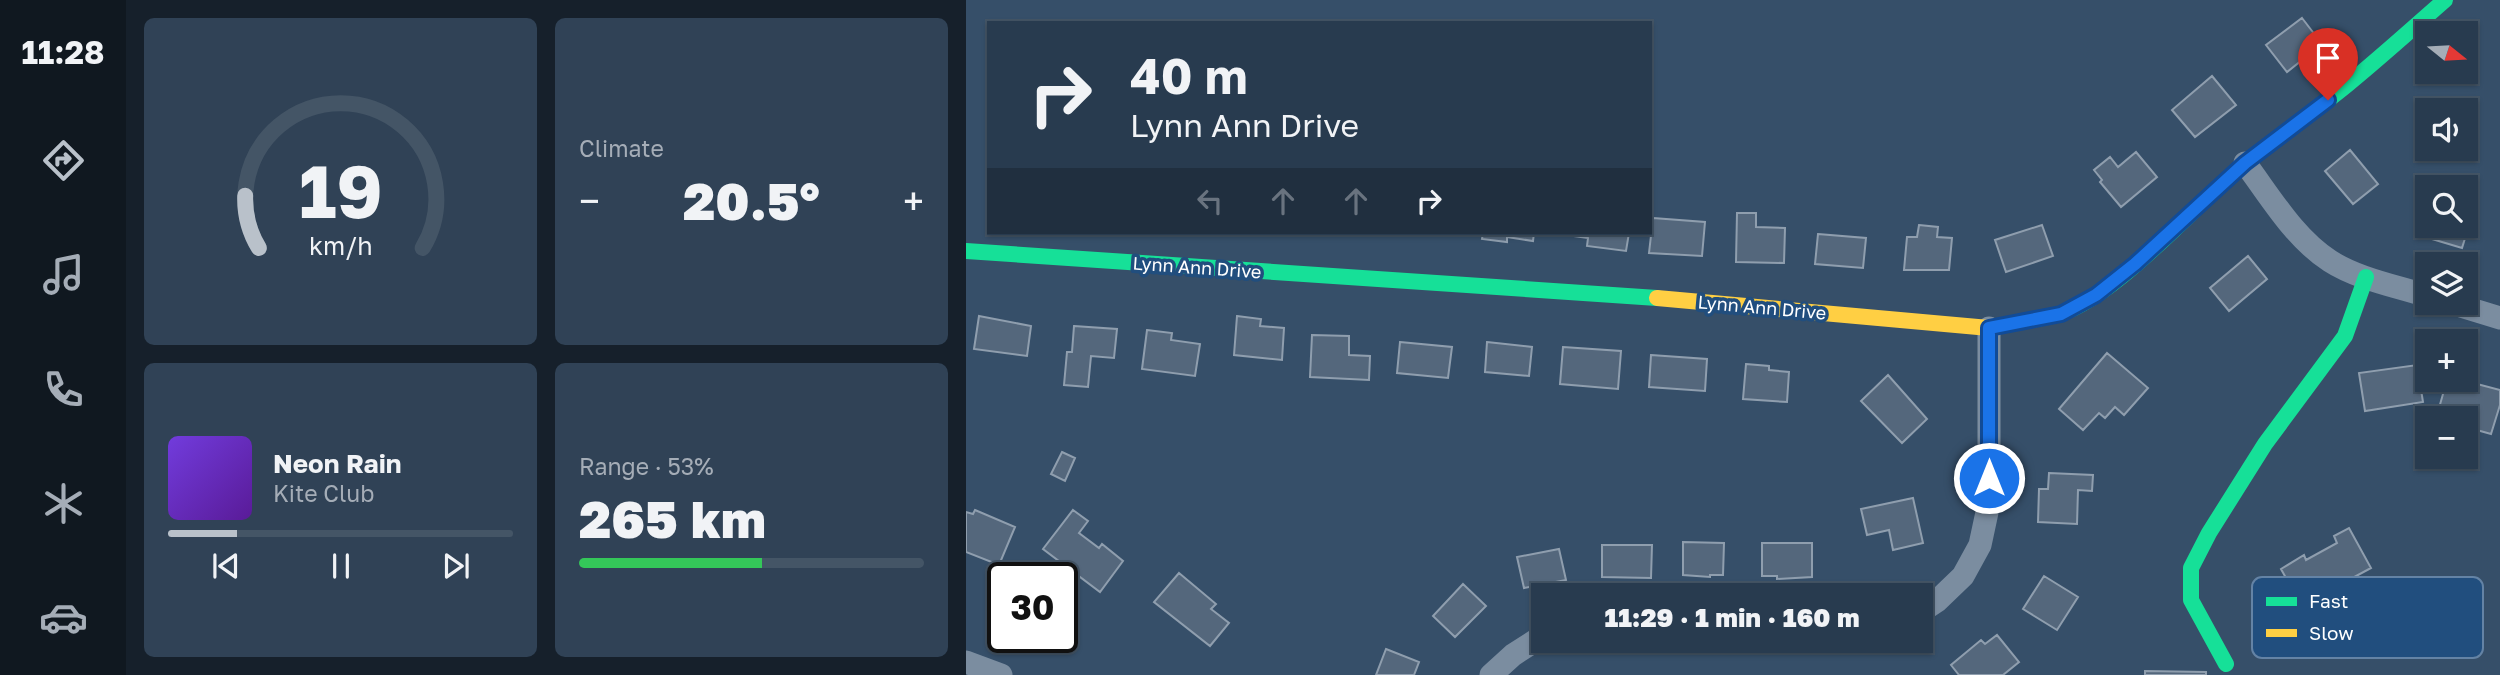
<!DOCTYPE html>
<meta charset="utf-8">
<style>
body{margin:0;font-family:"Golos Text",sans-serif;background:#304256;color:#f1f3f6;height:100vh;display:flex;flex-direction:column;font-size:26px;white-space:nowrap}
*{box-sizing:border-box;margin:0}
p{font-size:23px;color:#a5adb7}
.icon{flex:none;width:38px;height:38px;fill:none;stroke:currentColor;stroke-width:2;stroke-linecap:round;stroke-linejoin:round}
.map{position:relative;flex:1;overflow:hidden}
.drawer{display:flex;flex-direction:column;gap:18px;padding:18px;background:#16202b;width:840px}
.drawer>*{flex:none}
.hud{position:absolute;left:21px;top:21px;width:665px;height:214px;border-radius:0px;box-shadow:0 2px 5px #0004,0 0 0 2px #456;background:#283b4f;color:#f1f3f6;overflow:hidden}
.needle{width:46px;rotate:108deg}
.fabs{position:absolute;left:1449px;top:21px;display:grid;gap:14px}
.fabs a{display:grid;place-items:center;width:63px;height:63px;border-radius:0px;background:#283b4f;box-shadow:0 2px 5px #0004,0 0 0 2px #456;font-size:35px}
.speed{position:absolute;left:21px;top:562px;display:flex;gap:14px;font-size:35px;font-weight:700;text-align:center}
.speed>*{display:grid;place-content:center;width:91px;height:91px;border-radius:50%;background:#283b4f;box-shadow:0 2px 5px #0004,0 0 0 2px #456;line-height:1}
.speed .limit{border:4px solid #111;border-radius:10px;background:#fff;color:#111}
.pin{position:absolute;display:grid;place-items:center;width:60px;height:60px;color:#fff;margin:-72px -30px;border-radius:50% 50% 50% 0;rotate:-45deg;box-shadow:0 0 7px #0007}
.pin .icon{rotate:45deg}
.me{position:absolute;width:77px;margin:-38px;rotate:0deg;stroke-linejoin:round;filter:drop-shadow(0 0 5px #0008)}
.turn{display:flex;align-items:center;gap:24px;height:147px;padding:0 28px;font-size:32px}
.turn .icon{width:91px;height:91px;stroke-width:2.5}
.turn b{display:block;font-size:49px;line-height:60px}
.lanes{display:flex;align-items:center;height:66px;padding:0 28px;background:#0003;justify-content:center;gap:35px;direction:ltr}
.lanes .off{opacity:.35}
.big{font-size:52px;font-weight:800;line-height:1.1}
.drawer .widget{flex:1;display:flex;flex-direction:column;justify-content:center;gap:10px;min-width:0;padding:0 24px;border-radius:10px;background:#304256}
.drawer .dial{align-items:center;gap:0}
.dial svg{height:182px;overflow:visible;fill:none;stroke:#456;stroke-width:7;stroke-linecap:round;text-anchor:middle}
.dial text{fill:#f1f3f6;stroke:none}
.song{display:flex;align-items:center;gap:21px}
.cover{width:84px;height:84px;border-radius:10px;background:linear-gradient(135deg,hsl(260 70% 55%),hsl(270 70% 35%))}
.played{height:7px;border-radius:4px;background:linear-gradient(90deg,#b9c1ca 20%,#456 20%)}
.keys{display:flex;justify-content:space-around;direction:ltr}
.heat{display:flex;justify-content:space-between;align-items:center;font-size:38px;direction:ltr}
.charge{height:10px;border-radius:5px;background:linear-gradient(90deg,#34c759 53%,#456 0)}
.drawer .tiles{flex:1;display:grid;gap:18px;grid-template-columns:repeat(2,1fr)}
.trip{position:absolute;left:565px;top:583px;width:402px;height:70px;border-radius:0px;background:#283b4f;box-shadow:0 2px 5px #0004,0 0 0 2px #456;font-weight:800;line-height:70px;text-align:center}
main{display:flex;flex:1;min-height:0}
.dock{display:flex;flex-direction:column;width:126px;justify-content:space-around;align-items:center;background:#101820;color:#a5adb7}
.dock .icon{width:49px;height:49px}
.dock .selected{color:#b9c1ca}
.dock b{font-size:32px;color:#f1f3f6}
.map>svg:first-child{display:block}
.building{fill:#54677c;stroke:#8f9eae;stroke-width:2}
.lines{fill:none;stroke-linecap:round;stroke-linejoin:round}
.street{stroke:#7b8da0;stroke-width:23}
.fast{stroke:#16e098;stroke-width:16}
.slow{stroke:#ffcf43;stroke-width:16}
.route-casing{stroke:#114b97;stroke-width:18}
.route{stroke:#1a73e8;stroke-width:12}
.labels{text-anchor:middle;stroke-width:7;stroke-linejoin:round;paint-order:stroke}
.street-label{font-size:18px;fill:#fff;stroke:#214e7e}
.key{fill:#214e7e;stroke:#6483a5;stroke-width:2}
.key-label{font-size:19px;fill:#fff}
</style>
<main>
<nav class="dock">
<b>11:28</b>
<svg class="icon selected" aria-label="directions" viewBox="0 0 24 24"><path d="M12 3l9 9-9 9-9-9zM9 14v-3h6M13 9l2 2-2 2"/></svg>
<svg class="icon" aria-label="music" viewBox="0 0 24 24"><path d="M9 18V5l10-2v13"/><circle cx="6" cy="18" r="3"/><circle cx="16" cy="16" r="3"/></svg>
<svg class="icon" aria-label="phone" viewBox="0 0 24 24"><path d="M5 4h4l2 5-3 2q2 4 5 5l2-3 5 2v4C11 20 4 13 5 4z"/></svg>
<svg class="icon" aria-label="climate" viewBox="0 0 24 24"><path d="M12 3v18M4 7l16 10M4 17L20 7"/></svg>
<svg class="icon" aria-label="car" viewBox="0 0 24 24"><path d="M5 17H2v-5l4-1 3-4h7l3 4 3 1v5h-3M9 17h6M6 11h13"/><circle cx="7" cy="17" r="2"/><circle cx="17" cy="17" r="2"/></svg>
</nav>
<section class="drawer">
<div class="tiles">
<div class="widget dial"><svg viewBox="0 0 100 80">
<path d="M14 69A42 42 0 1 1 86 69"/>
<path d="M14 69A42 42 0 0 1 8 46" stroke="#b9c1ca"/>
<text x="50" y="56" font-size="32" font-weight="700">19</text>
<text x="50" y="72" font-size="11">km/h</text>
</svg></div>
<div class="widget"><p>Climate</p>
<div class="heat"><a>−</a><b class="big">20.5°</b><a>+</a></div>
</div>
<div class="widget">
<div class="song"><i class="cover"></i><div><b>Neon Rain</b><p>Kite Club</p></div></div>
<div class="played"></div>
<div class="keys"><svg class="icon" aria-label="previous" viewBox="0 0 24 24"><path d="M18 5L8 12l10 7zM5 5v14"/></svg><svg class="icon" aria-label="pause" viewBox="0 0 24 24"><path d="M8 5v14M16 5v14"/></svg><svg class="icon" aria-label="next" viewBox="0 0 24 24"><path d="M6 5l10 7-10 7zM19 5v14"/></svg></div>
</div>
<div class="widget"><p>Range · 53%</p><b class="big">265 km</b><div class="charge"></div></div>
</div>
</section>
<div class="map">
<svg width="1534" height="675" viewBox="0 0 1534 675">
<rect width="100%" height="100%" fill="#364f69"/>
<path class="building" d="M1336 18 1356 44 1321 72 1300 45Z
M1246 76 1270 105 1229 137 1206 110Z
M1384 150 1412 184 1387 204 1359 171Z
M1170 152 1191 177 1155 207 1134 182 1136 180 1128 170 1144 157 1152 167Z
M771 213H790V227L819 228 818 263 770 262Z
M687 218 739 222 736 256 683 253Z
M1461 218V226H1500V218L1505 219 1496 248 1456 236Z
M953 225 972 227 971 237 986 238 983 270H938L941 237H951Z
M1076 225 1087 256 1040 272 1029 240Z
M517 233H568L567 241 541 237V242L516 239Z
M608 233H663L660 251 621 246 622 238 607 236Z
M852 234 900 238 897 268 849 264Z
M1282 256 1301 279 1263 311 1244 288Z
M13 316 65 326 61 356 8 349Z
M271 316 295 319 294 326 318 328 316 360 268 355Z
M108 326 151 329 148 358 125 356 122 387 98 385 101 352H106Z
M181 330 206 333 205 340 234 344 229 376 176 369Z
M346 335 383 336V355L404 356 403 380 344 377Z
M434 342 486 347 482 378 431 373Z
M521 342 566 347 563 376 519 372Z
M597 347 655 351 652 389 594 384Z
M1141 353 1182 388 1158 415 1149 407 1139 418 1133 413 1117 430 1093 409Z
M685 355 741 359 739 391 683 387Z
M780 364 803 366V370L823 372 821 402 777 399Z
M1451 365 1457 402 1399 411 1393 373Z
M922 375 961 419 936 443 895 401Z
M1481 380H1496L1534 390V405L1525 434 1500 427V418H1496L1497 415 1473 408Z
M96 452 109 458 99 481 85 474Z
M1083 473 1127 475 1126 491 1112 490 1111 524 1072 522 1073 489H1082Z
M947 498 957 543 927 550 923 530 901 535 895 509Z
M9 510 49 527 33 565 0 552V512L7 514Z
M107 510 122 521 113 533 133 548 136 544 157 561 134 592 77 549Z
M1383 528 1405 568 1355 595 1352 590 1333 601 1315 569 1338 555 1340 560 1371 543 1368 536Z
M717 542 758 543 757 575H744V577L717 575Z
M796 543H846V577L811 579V576H796Z
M636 545H686L685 578 636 577Z
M593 549 600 580 558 588 551 557Z
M213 573 250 604 245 609 263 623 244 646 188 602Z
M1078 576 1112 597 1091 630 1057 609Z
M497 584 520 606 489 637 467 616Z
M1031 635 1053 662 1037 675H993L985 665 1015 640 1019 644Z
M420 649 453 662 448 675H410Z
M1179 671 1240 672V675H1179Z"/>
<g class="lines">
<path class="street" d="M1279 163C1304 196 1328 238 1364 261 1392 279 1430 286 1461 296
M1485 303 1534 318
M956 611 971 601 997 576 1014 545 1023 503V328
M0 662 35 675
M525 675 547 655 578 635"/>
<path class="fast" d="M0 251 691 298
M1086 316C1145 304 1232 201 1281 162 1314 135 1349 111 1382 84 1415 57 1447 28 1479 0
M1260 664 1225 600V568L1243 533 1299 444 1379 336 1400 277"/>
<path class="slow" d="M691 298 1023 328 1086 316"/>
</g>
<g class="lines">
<g class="route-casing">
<path id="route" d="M1023 478V328L1095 314 1130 295 1169 264 1279 163 1362 100"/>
</g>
<use href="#route" class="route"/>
</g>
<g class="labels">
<g class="street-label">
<text transform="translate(231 268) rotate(4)" y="6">Lynn Ann Drive</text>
<text transform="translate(796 308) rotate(5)" y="6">Lynn Ann Drive</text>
</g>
</g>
<rect x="1286" y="577" width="231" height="81" rx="10" class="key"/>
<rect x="1300" y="597" width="31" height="9" fill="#16e098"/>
<rect x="1300" y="629" width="31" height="8" fill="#ffcf43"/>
<g class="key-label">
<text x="1343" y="608">Fast</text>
<text x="1343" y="640">Slow</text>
</g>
</svg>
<div class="fabs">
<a><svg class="needle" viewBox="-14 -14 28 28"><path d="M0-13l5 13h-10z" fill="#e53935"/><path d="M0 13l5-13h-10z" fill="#a5adb7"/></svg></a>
<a><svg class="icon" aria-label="sound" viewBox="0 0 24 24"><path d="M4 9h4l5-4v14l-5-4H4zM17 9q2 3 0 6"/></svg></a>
<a><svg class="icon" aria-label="search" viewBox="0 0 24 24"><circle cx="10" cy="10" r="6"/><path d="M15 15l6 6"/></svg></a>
<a><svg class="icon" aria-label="layers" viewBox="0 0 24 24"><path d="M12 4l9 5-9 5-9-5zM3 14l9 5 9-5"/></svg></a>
<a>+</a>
<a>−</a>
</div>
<div class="speed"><div class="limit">30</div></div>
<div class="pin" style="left:1362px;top:100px;background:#d93025"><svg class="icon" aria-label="arrive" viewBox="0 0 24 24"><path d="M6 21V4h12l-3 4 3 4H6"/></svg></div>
<svg class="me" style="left:1023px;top:478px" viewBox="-20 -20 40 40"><circle r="17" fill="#1a73e8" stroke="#fff" stroke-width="3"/><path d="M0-11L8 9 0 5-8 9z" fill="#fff"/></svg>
<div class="trip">11:29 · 1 min · 160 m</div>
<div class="hud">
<div class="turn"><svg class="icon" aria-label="right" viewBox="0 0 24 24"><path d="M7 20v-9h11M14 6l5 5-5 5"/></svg><div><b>40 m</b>Lynn Ann Drive</div></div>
<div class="lanes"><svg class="icon off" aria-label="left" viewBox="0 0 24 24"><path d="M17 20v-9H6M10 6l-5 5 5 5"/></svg><svg class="icon off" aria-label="ahead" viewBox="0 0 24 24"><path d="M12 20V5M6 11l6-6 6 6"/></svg><svg class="icon off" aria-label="ahead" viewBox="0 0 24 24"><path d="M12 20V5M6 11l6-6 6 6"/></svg><svg class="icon" aria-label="right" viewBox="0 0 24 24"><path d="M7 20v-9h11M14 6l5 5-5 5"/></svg></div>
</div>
</div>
</main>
